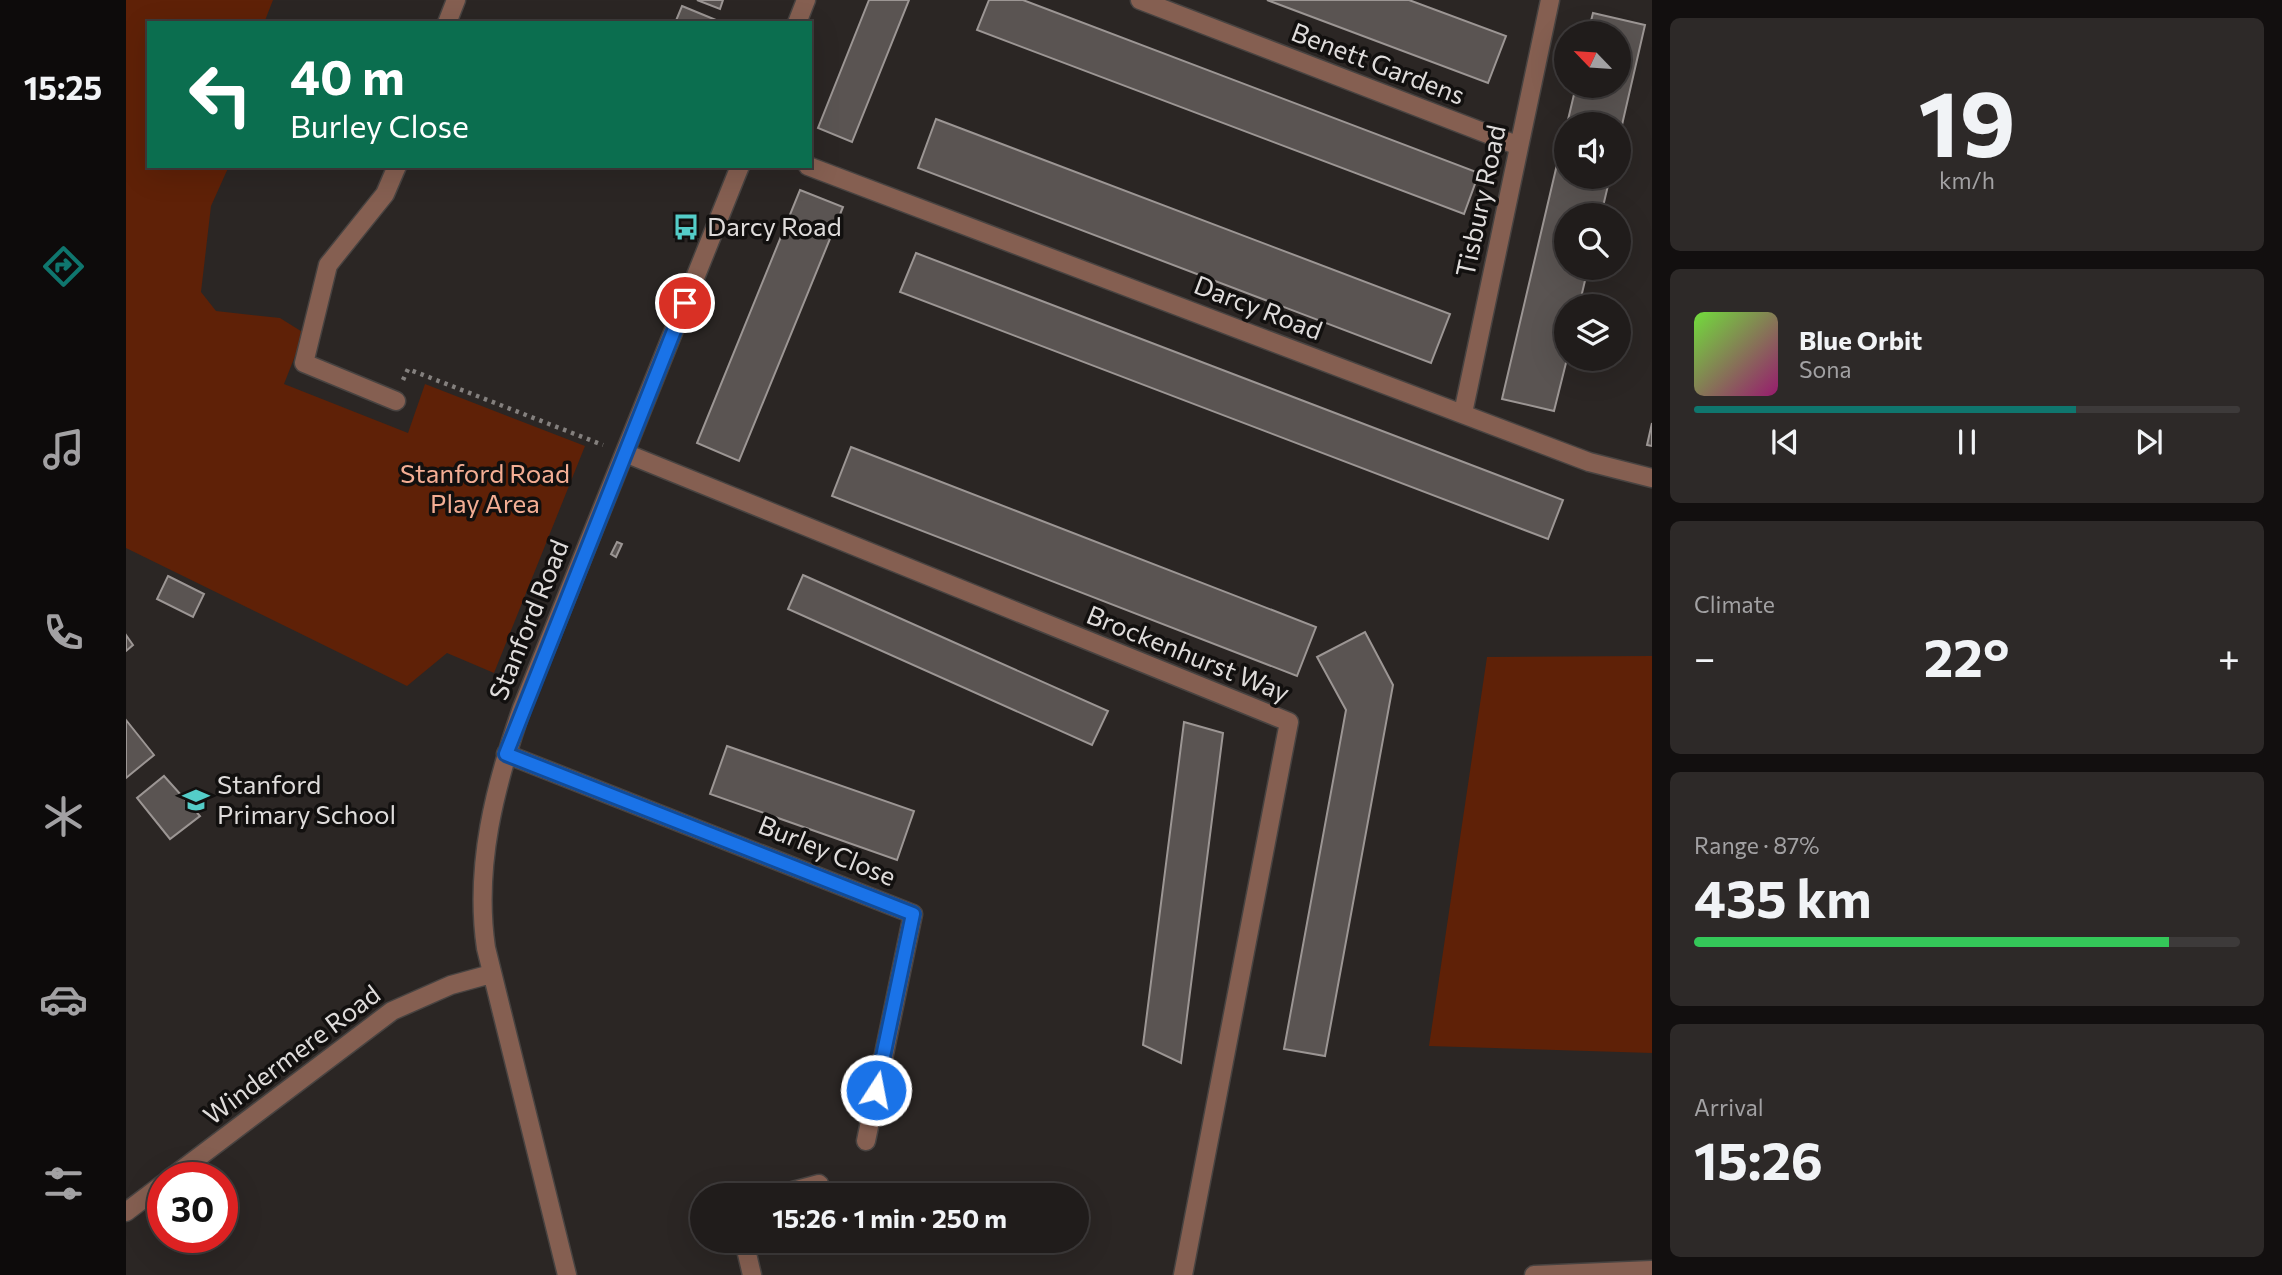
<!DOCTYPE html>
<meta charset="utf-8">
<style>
body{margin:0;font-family:Commissioner,sans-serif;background:#2d2928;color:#f1f3f6;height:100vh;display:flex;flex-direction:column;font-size:26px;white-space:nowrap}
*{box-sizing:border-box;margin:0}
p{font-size:23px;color:#a2a1a3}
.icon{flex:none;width:38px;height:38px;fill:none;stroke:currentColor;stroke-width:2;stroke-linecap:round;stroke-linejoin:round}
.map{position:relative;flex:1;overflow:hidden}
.drawer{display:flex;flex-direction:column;gap:18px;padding:18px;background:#120f0f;width:630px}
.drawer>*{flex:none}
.guide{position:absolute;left:21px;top:21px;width:665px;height:147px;border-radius:0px;box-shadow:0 7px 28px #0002,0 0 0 2px #3d3a3a;background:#0b6e4f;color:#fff;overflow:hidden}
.needle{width:46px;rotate:295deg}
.buttons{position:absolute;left:1428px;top:21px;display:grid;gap:14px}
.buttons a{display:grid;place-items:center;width:77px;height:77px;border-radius:50%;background:#201c1b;box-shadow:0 7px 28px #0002,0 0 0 2px #3d3a3a;font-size:35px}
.speed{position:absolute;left:21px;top:1162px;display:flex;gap:14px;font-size:35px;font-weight:700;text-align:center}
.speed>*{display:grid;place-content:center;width:91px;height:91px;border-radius:50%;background:#201c1b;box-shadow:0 7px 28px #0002,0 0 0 2px #3d3a3a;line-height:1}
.speed .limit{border:10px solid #d22;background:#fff;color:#111}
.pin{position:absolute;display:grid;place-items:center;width:60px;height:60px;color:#fff;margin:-30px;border:4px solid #fff;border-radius:50%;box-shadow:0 2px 7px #0007}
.me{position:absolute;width:77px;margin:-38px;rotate:11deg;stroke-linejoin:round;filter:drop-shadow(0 0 5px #0008)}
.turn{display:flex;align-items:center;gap:24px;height:147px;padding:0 28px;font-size:32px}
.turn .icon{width:91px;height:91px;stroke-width:2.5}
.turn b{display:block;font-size:49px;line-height:60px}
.big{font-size:52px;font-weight:700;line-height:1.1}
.drawer .tile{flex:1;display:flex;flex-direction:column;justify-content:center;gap:10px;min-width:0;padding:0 24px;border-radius:10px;background:#2d2928}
.drawer .dial{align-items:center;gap:0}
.dial b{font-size:91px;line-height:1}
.song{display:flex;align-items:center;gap:21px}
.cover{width:84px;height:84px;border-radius:10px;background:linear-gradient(135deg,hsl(100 70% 55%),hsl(320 70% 35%))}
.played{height:7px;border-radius:4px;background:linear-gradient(90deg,#0f766e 70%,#3d3a3a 70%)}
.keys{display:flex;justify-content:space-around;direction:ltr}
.heat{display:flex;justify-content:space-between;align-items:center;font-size:38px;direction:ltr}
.charge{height:10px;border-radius:5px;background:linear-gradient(90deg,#34c759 87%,#3d3a3a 0)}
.trip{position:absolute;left:564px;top:1183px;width:399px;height:70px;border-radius:35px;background:#201c1b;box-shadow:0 7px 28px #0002,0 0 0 2px #3d3a3a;font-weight:700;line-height:70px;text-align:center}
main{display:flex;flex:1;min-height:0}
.menu{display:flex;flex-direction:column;width:126px;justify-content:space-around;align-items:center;background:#0d0b0b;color:#a2a1a3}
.menu .icon{width:49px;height:49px}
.menu .on{color:#0f766e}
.menu b{font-size:32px;color:#f1f3f6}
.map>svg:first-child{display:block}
.green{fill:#5f2107}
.building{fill:#5a5452;stroke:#9c9694;stroke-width:2}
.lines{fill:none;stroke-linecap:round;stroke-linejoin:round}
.minor-casing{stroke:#484341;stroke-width:21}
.path{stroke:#84807e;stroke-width:4.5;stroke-dasharray:3.5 5;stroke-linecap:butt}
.minor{stroke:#855f51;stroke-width:18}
.route-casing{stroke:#114b97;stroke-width:18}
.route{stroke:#1a73e8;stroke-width:12}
.labels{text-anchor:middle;stroke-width:7;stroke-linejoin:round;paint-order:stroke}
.street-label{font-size:26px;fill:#dfdcdb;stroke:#12100f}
.poi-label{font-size:26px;fill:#dfdcdb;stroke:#12100f;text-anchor:start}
.park-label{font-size:26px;fill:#f4ae94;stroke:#12100f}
</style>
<main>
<nav class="menu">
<b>15:25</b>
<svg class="icon on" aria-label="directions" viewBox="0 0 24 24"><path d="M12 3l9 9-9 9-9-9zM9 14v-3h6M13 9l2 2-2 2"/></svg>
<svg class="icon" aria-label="music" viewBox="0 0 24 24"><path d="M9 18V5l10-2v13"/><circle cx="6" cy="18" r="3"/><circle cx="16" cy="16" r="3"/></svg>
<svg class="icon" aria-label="phone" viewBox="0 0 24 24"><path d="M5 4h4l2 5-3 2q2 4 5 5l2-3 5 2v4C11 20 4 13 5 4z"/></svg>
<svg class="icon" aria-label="climate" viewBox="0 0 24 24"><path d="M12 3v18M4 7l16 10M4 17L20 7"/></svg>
<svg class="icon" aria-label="car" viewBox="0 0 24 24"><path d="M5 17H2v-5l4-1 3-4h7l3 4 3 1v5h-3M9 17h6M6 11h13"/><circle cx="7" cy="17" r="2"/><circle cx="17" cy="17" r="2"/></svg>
<svg class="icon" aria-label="filters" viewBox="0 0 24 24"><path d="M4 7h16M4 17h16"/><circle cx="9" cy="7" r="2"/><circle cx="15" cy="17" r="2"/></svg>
</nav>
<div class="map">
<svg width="1526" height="1275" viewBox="0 0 1526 1275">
<rect width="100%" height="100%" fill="#2b2624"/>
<path class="green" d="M0 0H147L138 23H23V166H103L85 206 75 292 90 311 154 318 178 333 158 384 282 433 299 384 459 446 368 673 321 653 281 686 0 548Z
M1526 656V1053L1303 1046 1361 657Z"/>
<path class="building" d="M571 0H597L594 9Z
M743 0H783L726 142 692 128Z
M863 0H897L1353 173 1338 214 851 30Z
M1141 0H1283L1380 36 1362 83Z
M556 6 590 20 588 23H549Z
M1467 13 1519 25 1493 138V124H1441L1450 86H1493V33H1462Z
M810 119 1324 314 1305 363 792 168Z
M1440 126V177H1484L1475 215H1440V268H1462L1453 306H1440L1441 359 1428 411 1376 399Z
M674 190 717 207 613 461 571 443Z
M790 253 1437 500 1422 539 774 292Z
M1526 423V446L1521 445Z
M725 447 1190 627 1171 676 706 496Z
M491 542 496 544 490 557 485 554Z
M677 575 982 711 966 745 662 609Z
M42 576 78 594 67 617 31 599Z
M1239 632 1267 685 1199 1056 1158 1049 1220 710 1191 657Z
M0 635 7 645 0 651Z
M0 720 28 755 0 778Z
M1058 722 1097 733 1055 1063 1017 1045Z
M601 746 788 811 771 860 584 794Z
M38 776 74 816 44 839 11 798Z"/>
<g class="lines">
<g class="minor-casing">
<path id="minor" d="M1014 0 1393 146
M321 23 330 0
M671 23 680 0
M682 166 1463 462 1526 478
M270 401 178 363 202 265 259 194 271 166
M1337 413 1424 0
M499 453 1163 722 1057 1275
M380 754 787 914 740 1141
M45 1178 266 1011 325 985 365 974
M652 1195 693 1184
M0 1212 37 1184
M618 1241 626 1275
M441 1275 360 948C348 866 369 786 396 708L614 166
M1408 1275 1526 1270"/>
</g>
<path class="path" d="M277 380 282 369 477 445"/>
<use href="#minor" class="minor"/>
</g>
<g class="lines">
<g class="route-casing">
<path id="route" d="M559 303 380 754 787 914 750 1090"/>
</g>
<use href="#route" class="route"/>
</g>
<defs>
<g id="bus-bare" transform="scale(2.1)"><path d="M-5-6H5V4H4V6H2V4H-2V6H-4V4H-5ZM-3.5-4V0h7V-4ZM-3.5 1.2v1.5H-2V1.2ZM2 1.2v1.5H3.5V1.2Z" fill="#54cdc8" stroke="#12100f" stroke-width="2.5" paint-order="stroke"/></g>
<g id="school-bare" transform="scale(2.1)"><path d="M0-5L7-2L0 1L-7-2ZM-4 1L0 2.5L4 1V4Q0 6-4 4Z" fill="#54cdc8" stroke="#12100f" stroke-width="2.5" paint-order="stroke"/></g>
</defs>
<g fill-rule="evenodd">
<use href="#bus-bare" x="560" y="227"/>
<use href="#school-bare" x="70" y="800"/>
</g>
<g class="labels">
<g class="street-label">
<text transform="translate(1252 64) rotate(21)" y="9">Benett Gardens</text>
<text transform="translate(1355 201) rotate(-78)" y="9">Tisbury Road</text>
<text transform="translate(1132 308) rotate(21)" y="9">Darcy Road</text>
<text transform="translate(403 620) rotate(-68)" y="9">Stanford Road</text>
<text transform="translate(1062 654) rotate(22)" y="9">Brockenhurst Way</text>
<text transform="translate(701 851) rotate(22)" y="9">Burley Close</text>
<text transform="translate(166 1055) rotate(-37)" y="9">Windermere Road</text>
</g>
<g class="poi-label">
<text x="581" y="236">Darcy Road</text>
<text x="91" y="794">Stanford<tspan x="91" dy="30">Primary School</tspan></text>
</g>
<g class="park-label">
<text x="359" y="483">Stanford Road<tspan x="359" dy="30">Play Area</tspan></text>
</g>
</g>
</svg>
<div class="buttons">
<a><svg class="needle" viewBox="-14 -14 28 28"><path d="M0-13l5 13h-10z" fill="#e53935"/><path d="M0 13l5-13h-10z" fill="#a2a1a3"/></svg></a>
<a><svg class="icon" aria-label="sound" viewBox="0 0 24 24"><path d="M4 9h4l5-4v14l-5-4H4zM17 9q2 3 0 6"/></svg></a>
<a><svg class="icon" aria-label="search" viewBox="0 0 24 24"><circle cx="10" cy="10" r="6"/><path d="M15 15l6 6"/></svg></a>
<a><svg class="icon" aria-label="layers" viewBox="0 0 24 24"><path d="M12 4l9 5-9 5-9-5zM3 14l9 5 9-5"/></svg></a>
</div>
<div class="speed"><div class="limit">30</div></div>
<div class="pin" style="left:559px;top:303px;background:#d93025"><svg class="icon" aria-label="arrive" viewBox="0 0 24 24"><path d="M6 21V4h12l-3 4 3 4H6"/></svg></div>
<svg class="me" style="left:750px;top:1090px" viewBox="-20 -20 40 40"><circle r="17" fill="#1a73e8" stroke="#fff" stroke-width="3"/><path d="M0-11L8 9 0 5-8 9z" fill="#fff"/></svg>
<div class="trip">15:26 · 1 min · 250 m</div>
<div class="guide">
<div class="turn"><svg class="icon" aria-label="left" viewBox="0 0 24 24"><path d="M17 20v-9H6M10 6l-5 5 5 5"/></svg><div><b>40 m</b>Burley Close</div></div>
</div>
</div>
<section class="drawer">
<div class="tile dial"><b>19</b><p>km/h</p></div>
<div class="tile">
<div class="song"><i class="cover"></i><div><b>Blue Orbit</b><p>Sona</p></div></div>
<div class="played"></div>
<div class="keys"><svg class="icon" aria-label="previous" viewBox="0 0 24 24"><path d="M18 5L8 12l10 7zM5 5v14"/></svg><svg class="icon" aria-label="pause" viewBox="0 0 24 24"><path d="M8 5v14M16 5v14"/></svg><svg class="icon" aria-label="next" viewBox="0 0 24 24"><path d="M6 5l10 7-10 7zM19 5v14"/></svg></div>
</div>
<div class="tile"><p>Climate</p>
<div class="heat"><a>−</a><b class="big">22°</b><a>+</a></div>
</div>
<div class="tile"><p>Range · 87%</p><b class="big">435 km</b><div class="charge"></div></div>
<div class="tile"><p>Arrival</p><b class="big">15:26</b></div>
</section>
</main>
